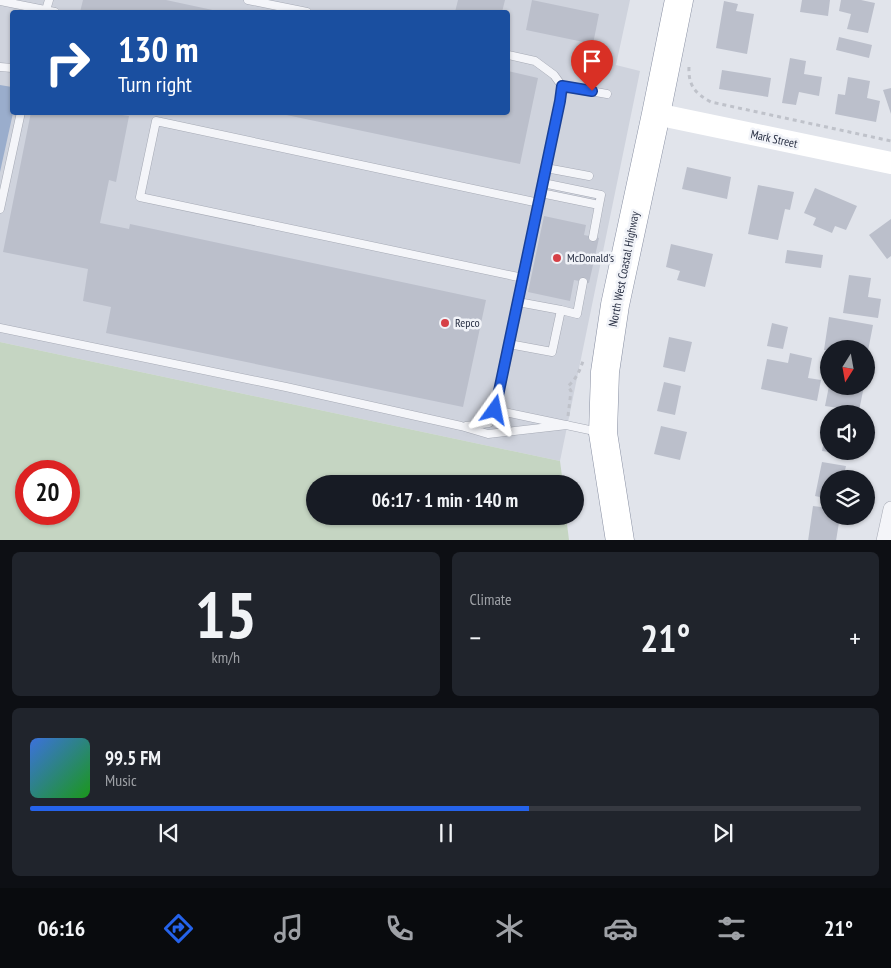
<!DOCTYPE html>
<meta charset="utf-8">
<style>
body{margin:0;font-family:"PT Sans Narrow",sans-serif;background:#20242c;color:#f1f3f6;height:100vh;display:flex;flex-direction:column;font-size:19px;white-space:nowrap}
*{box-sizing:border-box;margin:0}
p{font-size:16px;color:#9ea1a6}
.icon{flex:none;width:28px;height:28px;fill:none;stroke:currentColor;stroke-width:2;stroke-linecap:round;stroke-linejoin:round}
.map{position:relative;height:540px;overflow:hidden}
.sheet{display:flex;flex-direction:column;gap:12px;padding:12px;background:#0d0f14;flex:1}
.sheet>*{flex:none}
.hud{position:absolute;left:10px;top:10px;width:500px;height:105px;border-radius:5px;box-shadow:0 1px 4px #0004;background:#1a4fa0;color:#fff;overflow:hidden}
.needle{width:32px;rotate:191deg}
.controls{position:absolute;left:820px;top:340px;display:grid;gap:10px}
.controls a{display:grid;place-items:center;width:55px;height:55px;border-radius:50%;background:#171b24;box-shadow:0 1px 4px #0004;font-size:25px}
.speed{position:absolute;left:15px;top:460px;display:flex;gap:10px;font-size:25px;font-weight:700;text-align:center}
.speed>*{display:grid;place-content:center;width:65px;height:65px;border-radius:50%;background:#171b24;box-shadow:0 1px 4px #0004;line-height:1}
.speed .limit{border:8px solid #d22;background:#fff;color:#111}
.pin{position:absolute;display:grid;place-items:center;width:42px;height:42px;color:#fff;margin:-51px -21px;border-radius:50% 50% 50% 0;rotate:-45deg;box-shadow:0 0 5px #0007}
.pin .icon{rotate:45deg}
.me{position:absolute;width:55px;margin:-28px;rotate:12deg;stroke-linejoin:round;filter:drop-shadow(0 0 4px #0008)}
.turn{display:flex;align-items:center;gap:18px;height:105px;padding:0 25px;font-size:22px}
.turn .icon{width:65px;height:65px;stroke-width:2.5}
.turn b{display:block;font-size:35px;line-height:42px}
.big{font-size:38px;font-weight:800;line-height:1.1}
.sheet .widget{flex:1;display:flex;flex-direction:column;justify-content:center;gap:8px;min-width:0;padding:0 18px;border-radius:8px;background:#20242c}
.sheet .dial{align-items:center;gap:0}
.dial b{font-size:65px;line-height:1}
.song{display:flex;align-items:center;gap:15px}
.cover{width:60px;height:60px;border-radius:8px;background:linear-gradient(135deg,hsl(220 70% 55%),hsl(120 70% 35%))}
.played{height:5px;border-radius:2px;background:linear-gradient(90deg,#2563eb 60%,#363941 60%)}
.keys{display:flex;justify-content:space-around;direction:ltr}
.heat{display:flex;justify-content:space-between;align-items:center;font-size:28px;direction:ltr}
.sheet .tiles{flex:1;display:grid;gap:12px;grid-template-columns:1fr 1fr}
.widget:last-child{grid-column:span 2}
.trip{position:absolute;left:306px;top:475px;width:278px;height:50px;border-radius:25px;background:#171b24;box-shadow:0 1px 4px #0004;font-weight:800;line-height:50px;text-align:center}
.tabs{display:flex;height:80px;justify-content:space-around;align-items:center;background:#090b0e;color:#9ea1a6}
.tabs .icon{width:35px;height:35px}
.tabs .current{color:#2563eb}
.tabs b{font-size:22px;color:#f1f3f6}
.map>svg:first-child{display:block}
.built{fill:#cfd3dd;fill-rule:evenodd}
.green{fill:#c5d5c2;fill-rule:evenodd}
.water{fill:#9aadcc}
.building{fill:#bbbfcb}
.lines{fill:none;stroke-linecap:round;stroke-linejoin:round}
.lane-casing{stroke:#a6aab5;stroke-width:9}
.street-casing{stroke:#a6aab5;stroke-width:16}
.highway-casing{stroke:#888fa2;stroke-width:29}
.path{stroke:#bfc2ca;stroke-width:3;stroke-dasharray:4 4;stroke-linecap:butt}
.lane{stroke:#f4f5f9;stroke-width:8}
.street{stroke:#f4f5f9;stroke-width:15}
.secondary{stroke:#fff;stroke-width:22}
.highway{stroke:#fff;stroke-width:28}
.route-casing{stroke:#184099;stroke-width:12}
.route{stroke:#2563eb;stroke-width:9}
.poi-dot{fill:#d64047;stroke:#f1f3f8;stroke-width:2}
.labels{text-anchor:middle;stroke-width:5;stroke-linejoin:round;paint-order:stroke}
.street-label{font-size:12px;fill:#282f43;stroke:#f1f3f8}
.poi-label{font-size:12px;fill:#282f43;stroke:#f1f3f8;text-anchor:start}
</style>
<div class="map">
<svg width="891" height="541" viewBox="0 0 891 541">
<rect width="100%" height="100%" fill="#e1e4eb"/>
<path class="built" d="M0 0H630L616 65 640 71 560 461 0 342ZM12 12H508V112H12Z"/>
<path class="green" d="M0 342 560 461 563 484H315V516H566L569 540H0ZM26 471H69V514H26Z"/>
<path class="water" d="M0 85 12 87 13 113 0 172Z"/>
<path class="building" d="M83 0H166L222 12H80Z
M458 0H505L502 12H455Z
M532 0 599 14 593 44 526 30Z
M802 0H830L828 16 800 12Z
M841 0H861L875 3 868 33 847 29 851 14 839 11Z
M724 1 738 4 736 11 754 14 747 54 716 48Z
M839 37 872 45 869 58 836 50Z
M790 58 806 61 804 74 822 77 819 96 799 92 796 105 782 103Z
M722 70 771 78 768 97 719 89Z
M508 71 538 78 520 164 277 113 508 112Z
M848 77 870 81 867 98 880 101 876 122 835 114 838 94 845 95Z
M891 88V114L883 90Z
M31 112H123L122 115 129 116 116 182 109 180 100 223 129 229 130 224 486 300 463 407 106 333 111 307 83 301 88 269 3 252Z
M687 167 731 177 727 199 682 189Z
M758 185 794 192 790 210 785 209 778 240 748 234Z
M815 188 857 206 846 230 835 226 832 233 813 225 816 218 804 213Z
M544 216 586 225 584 235 599 238 589 283 574 280 570 301 528 292Z
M891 219V256L887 259 869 235Z
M671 244 713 254 705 287 677 280 680 271 666 267Z
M787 250 823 255 821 268 785 263Z
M849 275 871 278 868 297 881 299 878 318 843 313Z
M829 317 873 325 867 356H866V349H829V351L824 350Z
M772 323 788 327 783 349 767 346Z
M669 337 692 342 685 372 663 367Z
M790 353 812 358 808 378 821 380 817 401 761 389 767 359 788 363Z
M664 382 681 386 675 415 657 411Z
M829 386H864L859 411 825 406Z
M828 419H829V452L822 451Z
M661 426 687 432 680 460 654 454Z
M829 451H847L846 455 829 452Z
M822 462 846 466 843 479H829V499L815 496Z
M813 506 829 508V516H840L836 541H808Z"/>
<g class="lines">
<g class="lane-casing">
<path id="lane" d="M248 0 307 12
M0 1 55 12
M46 10 49 0
M0 67 12 68
M562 86 607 94
M546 168 589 176
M543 183 601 195 599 205
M541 193 599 205 593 237
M0 209 21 112
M523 278 140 197 156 121 539 203
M518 302 561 310
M0 328 286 387 461 426 488 434 567 425
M509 344 552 352 561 310 577 314 583 282
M495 410 599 432
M466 426 489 423 495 410 560 101 562 86 554 75 535 61 508 55"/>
</g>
<g class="street-casing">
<path id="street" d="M884 541 891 509"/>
</g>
<g class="highway-casing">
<path id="highway" d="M620 541 603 433 605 372 615 305 656 114 679 0"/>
</g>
<path class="path" d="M689 67C688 86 696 94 711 102L891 141
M568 416 571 391 568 386C577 378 580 370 584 358"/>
<use href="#lane" class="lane"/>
<use href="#street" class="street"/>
<path class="secondary" d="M656 114 891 163"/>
<use href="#highway" class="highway"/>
</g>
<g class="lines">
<g class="route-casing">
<path id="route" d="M495 410 560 101 562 86 592 91"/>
</g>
<use href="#route" class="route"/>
</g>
<g class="poi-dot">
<circle cx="557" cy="258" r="5"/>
<circle cx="445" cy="323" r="5"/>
</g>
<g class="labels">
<g class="street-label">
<text transform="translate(774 139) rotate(12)" y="4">Mark Street</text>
<text transform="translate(624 269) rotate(-79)" y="4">North West Coastal Highway</text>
</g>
<g class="poi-label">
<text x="567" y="262">McDonald's</text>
<text x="455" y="327">Repco</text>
</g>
</g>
</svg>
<div class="controls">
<a><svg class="needle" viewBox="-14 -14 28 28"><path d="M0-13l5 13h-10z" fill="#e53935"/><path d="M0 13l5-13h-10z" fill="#9ea1a6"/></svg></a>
<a><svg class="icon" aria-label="sound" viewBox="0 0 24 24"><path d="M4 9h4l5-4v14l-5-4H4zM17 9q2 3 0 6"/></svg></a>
<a><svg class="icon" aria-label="layers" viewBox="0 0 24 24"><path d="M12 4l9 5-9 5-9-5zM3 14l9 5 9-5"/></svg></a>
</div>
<div class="speed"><div class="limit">20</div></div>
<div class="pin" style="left:592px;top:91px;background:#d93025"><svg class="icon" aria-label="arrive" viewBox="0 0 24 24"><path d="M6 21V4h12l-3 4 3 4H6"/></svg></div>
<svg class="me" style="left:495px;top:410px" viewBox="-20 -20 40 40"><path d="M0-17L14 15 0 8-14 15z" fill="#2563eb" stroke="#fff" stroke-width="4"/></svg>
<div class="trip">06:17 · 1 min · 140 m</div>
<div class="hud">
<div class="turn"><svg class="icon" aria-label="right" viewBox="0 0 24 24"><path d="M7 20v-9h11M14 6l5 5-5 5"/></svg><div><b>130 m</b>Turn right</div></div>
</div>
</div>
<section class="sheet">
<div class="tiles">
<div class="widget dial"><b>15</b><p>km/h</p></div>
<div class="widget"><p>Climate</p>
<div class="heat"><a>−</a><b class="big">21°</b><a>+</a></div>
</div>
<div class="widget">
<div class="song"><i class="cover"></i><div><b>99.5 FM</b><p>Music</p></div></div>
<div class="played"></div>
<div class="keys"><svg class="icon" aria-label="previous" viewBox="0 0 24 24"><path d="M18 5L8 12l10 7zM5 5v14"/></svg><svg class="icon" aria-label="pause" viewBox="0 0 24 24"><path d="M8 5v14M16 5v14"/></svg><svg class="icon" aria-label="next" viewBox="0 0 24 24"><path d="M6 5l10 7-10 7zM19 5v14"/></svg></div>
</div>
</div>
</section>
<nav class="tabs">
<b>06:16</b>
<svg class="icon current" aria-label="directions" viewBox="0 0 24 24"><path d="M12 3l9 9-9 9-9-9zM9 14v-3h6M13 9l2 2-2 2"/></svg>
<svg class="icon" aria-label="music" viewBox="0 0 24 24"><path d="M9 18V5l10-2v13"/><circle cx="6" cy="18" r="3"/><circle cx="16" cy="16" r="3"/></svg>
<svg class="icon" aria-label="phone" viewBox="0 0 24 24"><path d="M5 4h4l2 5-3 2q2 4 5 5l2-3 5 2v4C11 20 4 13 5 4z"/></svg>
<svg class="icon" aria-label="climate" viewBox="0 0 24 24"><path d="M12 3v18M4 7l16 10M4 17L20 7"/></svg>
<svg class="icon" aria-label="car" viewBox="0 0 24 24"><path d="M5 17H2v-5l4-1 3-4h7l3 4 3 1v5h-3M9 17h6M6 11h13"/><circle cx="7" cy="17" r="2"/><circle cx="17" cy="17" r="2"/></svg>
<svg class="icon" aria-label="filters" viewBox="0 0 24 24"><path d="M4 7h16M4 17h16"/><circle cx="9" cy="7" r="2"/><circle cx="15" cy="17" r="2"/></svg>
<b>21°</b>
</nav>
